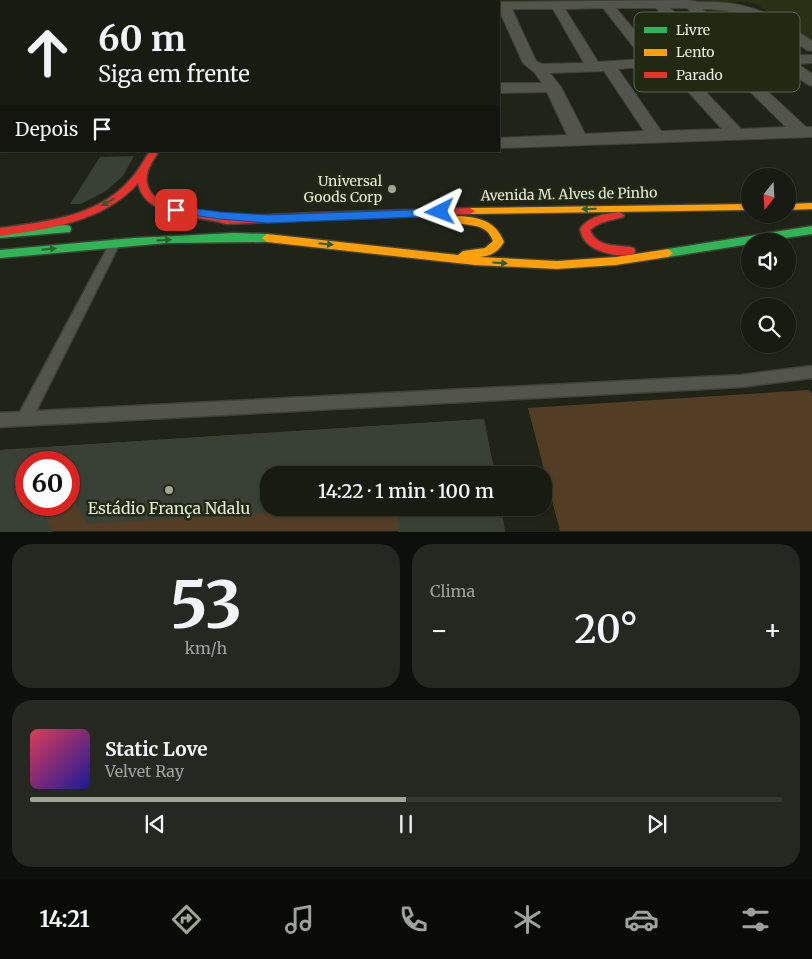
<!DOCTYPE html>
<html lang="pt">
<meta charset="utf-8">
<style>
body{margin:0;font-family:Merriweather,serif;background:#252820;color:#f1f3f6;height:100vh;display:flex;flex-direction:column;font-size:19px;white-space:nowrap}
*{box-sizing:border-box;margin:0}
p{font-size:16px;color:#9fa19f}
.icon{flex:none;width:28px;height:28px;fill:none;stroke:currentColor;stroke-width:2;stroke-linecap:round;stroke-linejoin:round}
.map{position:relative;height:532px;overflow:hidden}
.details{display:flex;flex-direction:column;gap:12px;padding:12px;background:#0d0f0a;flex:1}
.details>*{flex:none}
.guide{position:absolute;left:0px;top:0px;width:500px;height:152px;box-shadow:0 1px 4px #0004,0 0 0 1px #363932;background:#181b12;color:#f1f3f6;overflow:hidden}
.needle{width:32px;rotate:198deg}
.controls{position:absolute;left:741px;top:168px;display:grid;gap:10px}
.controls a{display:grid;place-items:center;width:55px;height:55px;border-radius:50%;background:#181b12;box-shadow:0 1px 4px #0004,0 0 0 1px #363932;font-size:25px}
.speed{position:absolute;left:15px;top:451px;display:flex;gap:10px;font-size:25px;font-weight:700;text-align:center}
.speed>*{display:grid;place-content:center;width:65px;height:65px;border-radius:50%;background:#181b12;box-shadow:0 1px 4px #0004,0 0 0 1px #363932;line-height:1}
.speed .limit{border:8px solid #d22;background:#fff;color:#111}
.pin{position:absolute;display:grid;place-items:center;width:42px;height:42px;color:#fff;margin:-21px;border-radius:10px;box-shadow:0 2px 8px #0006}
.me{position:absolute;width:55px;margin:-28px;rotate:267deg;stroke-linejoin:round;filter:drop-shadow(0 0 4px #0008)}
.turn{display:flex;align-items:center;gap:18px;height:105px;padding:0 15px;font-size:22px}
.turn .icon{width:65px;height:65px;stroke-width:2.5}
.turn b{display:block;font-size:35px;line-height:42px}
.then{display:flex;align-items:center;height:48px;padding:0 15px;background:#0003;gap:10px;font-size:19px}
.big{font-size:38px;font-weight:600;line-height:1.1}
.details .card{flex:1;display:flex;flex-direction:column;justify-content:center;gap:8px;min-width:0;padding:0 18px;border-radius:20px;background:#252820}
.details .dial{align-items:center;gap:0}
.dial b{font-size:65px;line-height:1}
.song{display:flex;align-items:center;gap:15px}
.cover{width:60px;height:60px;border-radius:8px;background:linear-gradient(135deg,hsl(350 70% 55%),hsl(240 70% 35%))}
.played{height:5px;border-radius:2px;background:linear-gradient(90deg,#a0a597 50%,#363932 50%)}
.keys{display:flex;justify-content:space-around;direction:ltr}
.heat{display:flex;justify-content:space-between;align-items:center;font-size:28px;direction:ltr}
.details .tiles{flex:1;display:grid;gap:12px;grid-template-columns:1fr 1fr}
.card:last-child{grid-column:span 2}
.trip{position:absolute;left:260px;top:466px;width:292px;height:50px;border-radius:20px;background:#181b12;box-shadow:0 1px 4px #0004,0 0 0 1px #363932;font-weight:600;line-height:50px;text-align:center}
.dock{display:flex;height:80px;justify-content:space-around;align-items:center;background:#0a0b07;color:#9fa19f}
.dock .icon{width:35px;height:35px}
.dock .active{color:#a0a597}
.dock b{font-size:22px;color:#f1f3f6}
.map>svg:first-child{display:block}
.built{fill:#293015}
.green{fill:#533e25;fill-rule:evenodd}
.building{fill:#394036}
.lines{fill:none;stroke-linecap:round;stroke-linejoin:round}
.lane-casing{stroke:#3e4137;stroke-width:3}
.street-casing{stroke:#3e4137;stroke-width:2}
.fast-casing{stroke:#3e4137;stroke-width:3}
.slow-casing{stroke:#3e4137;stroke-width:3}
.jam-casing{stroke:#3e4137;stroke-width:3}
.lane{fill:#53554d;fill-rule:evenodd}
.street{fill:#53554d;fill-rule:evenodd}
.fast{fill:#30b455;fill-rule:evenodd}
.slow{fill:#ff9f0a;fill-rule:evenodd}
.jam{fill:#e5322d;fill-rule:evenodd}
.oneway{fill:#28612d}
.route{fill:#1a73e8;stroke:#114b97}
.poi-dot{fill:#a0a597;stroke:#222913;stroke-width:2}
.labels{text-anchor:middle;stroke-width:5;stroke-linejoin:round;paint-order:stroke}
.poi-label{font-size:14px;fill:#e5eadc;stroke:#222913;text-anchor:end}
.street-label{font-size:14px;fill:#e5eadc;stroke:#222913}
.near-poi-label{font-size:16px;fill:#e5eadc;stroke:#222913}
.key{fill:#222913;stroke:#5c634f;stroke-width:1}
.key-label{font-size:14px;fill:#e5eadc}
</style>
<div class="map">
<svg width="812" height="532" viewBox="0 0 812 532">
<rect width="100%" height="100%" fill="#202418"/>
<path class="built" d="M317 0H812V40L754 3 741 2Z"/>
<path class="green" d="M809 390 812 394V531H560L528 408Z
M484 419 495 475H269V508H501L505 531H0V450ZM26 462H69V505H26Z"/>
<path class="building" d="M134 156 123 176 106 191 81 204H70L100 157Z
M484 419 495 475H269V513L87 524 69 491V462H26V505H40L53 532H0V450Z
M397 508H501L505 532H398Z"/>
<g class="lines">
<g class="lane-casing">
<path id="lane" d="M424 0H470L469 1Z
M115 239 120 243 36 411 741 375 812 366V378L741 387 0 427V413L20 412 110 243Z"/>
</g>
<g class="street-casing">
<path id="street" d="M689 0C702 4 715 1 728 3 762 7 784 22 812 41V51L807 50C766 22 754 10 702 9L758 56 812 55V63L798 64 812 74V86L807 84 780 64 739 65 806 127H812V137L499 148V138L567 135 547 92 499 93V83H542L534 72 523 63 499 10V2ZM603 8 643 59 598 62 565 9ZM616 8H656L705 57 657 58ZM670 8H687L741 56H721ZM512 9H553L584 63 542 64 536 61ZM718 65H723L786 127 741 129 681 66ZM653 66H665L722 129 661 131 618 69ZM604 71 644 131 585 134 561 87 550 73Z
M0 30H1V38H0Z"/>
</g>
<g class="fast-casing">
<path id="fast" d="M66 225 70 226 71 229 70 232 0 238V230Z
M812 226V234L765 241H750V244L668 257 663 253 668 249Z
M234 233 267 234 272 238 267 242 167 243 0 258V250L134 238Z"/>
</g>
<g class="slow-casing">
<path id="slow" d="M812 203V209L788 210V204Z
M750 204V210L470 214 465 211 470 208Z
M458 216C479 217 496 221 504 242 498 252 491 256 480 257L557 261 616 257 668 249 673 253 668 257 616 265 557 269 475 265 267 242 262 238 267 234 458 255 463 251 485 248 493 241C486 222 470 227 454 222L453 220 454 218Z"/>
</g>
<g class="jam-casing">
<path id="jam" d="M19 0H27L28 1H20Z
M150 151H159C152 162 142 175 149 189 154 200 169 206 181 209 222 219 268 215 310 213 363 211 417 210 470 208L475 211 470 214 226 224C201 215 145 220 138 183 104 222 48 229 0 236V228C44 222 96 217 128 182 137 173 143 162 150 151Z
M619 212 624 215 623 217C610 221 600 221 590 230 597 249 619 244 634 248L635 251 634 254C621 258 597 253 587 243 583 239 581 234 580 229 589 216 604 214 619 212Z"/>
</g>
<use href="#lane" class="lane"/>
<use href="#street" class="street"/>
<use href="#fast" class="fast"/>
<use href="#slow" class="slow"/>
<use href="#jam" class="jam"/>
</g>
<defs><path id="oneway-solid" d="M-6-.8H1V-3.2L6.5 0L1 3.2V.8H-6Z" transform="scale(1.25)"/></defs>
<g class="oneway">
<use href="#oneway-solid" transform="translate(108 202) rotate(151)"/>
<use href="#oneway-solid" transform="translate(589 209) rotate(179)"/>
<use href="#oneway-solid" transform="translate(164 240) rotate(-3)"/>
<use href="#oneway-solid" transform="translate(326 244) rotate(6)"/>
<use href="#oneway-solid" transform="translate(49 249) rotate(-6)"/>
<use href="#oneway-solid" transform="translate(500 263) rotate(4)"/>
</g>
<path class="route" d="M176 206 220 212 268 215 440 209 445 212 440 216 268 223 220 219 172 212 170 210Z"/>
<g class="poi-dot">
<circle cx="392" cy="189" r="5"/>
<circle cx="169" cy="490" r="5"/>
</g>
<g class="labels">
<g class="poi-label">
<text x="382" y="186">Universal<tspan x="382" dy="16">Goods Corp</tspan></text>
</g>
<g class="street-label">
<text transform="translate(569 194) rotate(-1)" y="5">Avenida M. Alves de Pinho</text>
</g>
<g class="near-poi-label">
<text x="169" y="514">Estádio França Ndalu</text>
</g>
</g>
<rect x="634" y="12" width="166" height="80" rx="8" class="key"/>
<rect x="644" y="27" width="23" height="6" fill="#30b455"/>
<rect x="644" y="49" width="23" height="7" fill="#ff9f0a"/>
<rect x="644" y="72" width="23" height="6" fill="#e5322d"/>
<g class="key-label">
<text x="676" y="35">Livre</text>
<text x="676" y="57">Lento</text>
<text x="676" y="80">Parado</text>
</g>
</svg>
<div class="controls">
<a><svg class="needle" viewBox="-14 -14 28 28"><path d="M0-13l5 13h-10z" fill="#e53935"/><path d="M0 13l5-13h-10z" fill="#9fa19f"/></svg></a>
<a><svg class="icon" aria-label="sound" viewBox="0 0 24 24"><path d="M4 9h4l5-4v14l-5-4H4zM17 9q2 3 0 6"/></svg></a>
<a><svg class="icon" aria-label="search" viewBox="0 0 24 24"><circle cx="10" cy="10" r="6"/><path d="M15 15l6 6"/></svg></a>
</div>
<div class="speed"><div class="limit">60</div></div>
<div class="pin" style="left:176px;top:210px;background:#d93025"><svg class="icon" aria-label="arrive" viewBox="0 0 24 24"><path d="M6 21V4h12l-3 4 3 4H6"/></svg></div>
<svg class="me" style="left:440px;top:212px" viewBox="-20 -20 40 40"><path d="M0-17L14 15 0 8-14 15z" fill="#1a73e8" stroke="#fff" stroke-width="4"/></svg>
<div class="trip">14:22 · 1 min · 100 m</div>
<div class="guide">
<div class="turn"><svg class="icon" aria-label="ahead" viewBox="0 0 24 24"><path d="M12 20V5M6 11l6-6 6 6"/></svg><div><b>60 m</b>Siga em frente</div></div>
<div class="then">Depois<svg class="icon" aria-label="arrive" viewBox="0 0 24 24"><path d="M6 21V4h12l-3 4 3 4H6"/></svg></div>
</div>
</div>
<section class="details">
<div class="tiles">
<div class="card dial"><b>53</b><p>km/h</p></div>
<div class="card"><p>Clima</p>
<div class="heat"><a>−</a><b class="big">20°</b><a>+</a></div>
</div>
<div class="card">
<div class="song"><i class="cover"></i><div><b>Static Love</b><p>Velvet Ray</p></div></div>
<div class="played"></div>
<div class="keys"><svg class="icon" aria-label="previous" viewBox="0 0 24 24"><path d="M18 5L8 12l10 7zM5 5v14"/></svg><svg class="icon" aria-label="pause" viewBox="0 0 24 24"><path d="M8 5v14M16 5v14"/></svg><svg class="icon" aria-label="next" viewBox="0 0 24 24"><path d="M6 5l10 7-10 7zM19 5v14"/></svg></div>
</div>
</div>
</section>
<nav class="dock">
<b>14:21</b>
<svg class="icon active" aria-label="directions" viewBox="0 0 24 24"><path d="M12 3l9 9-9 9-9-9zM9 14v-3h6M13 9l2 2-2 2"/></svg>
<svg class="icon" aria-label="music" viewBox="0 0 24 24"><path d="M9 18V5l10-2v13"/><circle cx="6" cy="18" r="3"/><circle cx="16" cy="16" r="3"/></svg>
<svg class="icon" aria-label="phone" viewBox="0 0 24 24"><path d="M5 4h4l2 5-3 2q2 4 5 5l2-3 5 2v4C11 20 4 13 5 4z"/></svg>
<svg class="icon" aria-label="climate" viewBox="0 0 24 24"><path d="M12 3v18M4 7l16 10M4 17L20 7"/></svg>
<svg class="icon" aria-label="car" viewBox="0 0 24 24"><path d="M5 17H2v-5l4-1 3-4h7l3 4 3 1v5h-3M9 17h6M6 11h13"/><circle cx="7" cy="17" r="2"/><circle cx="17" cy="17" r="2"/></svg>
<svg class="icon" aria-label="filters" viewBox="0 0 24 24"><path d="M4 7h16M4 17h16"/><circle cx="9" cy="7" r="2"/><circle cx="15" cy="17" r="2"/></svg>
</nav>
